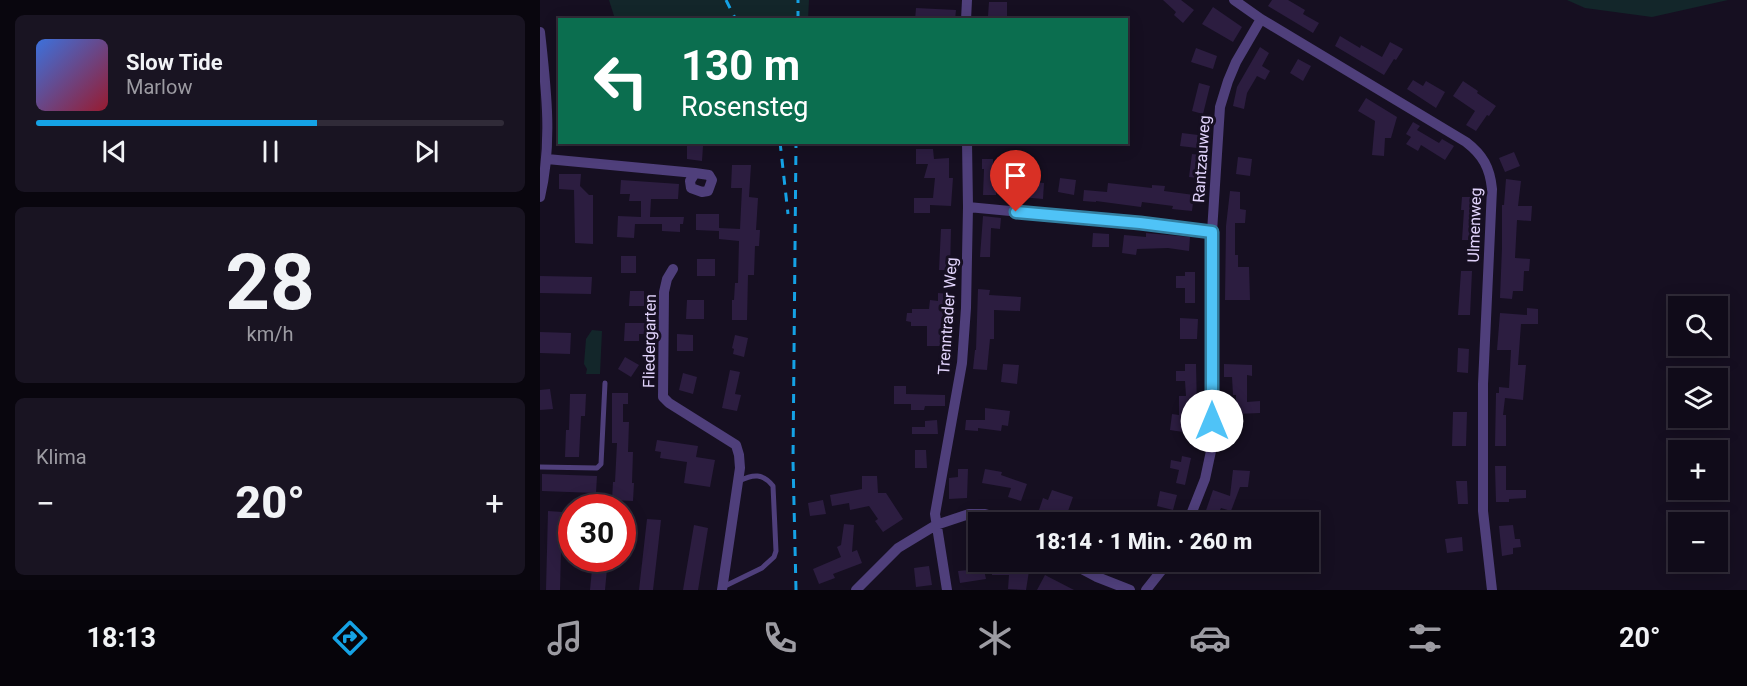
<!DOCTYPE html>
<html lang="de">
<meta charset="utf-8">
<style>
body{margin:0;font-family:Roboto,sans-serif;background:#191422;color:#f1f3f6;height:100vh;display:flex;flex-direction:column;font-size:22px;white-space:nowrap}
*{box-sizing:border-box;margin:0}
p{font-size:20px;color:#9c9ba2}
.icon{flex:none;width:33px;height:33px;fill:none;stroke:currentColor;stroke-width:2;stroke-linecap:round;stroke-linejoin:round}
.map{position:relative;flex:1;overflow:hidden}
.panel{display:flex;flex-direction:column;gap:15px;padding:15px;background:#09060e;width:540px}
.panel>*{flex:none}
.guide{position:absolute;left:18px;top:18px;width:570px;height:126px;border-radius:0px;box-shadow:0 3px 15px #0003,0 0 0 2px #302b38;background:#0b6e4f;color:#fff;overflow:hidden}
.fabs{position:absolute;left:1128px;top:296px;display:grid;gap:12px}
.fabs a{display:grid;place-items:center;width:60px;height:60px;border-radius:0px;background:#100b19;box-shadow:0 3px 15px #0003,0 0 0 2px #302b38;font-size:30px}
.speed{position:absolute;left:18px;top:494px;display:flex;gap:12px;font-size:30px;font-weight:700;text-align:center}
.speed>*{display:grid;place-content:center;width:78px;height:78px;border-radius:50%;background:#100b19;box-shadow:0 3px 15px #0003,0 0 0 2px #302b38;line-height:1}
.speed .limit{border:9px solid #d22;background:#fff;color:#111}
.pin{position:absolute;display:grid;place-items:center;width:51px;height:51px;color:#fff;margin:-62px -26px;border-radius:50% 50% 50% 0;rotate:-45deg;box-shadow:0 0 6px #0007}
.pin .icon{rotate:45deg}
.me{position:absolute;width:66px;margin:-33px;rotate:0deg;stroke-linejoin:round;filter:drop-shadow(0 0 4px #0008)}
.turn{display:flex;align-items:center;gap:21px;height:126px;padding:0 24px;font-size:27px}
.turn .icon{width:78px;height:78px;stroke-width:2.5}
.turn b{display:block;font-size:42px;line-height:51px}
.big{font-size:45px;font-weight:800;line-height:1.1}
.panel .tile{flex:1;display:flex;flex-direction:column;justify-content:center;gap:9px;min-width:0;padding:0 21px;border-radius:9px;background:#191422}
.panel .dial{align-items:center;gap:0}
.dial b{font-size:78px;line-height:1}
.song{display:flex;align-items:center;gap:18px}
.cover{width:72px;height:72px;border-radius:9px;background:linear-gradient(135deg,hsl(220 70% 55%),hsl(350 70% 35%))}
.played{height:6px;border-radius:3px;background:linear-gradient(90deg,#15a2e5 60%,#302b38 60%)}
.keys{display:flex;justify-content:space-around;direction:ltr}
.heat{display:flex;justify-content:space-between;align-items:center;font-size:33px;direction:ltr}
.trip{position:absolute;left:428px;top:512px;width:351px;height:60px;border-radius:0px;background:#100b19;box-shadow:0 3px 15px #0003,0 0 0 2px #302b38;font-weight:800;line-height:60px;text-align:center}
.tab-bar{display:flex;height:96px;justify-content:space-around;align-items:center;background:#06040a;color:#9c9ba2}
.tab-bar .icon{width:42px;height:42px}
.tab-bar .on{color:#15a2e5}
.tab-bar b{font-size:27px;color:#f1f3f6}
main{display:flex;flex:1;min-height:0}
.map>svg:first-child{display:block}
.green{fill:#13262a}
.building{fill:#2c1d40}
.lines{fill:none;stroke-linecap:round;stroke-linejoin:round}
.service{stroke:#4f3f7b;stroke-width:5}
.minor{stroke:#4f3f7b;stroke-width:10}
.rail{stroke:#15a2e5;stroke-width:3;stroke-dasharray:9 8;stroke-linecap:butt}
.route-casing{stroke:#337fa1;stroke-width:15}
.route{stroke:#4fc3f7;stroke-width:10}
.labels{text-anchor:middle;stroke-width:6;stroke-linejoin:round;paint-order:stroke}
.street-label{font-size:16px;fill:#e1d3fb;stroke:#160f21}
</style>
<main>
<section class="panel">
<div class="tile">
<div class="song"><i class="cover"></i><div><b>Slow Tide</b><p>Marlow</p></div></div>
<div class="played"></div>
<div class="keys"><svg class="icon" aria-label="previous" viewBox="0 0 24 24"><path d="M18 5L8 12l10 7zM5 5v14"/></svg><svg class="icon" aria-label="pause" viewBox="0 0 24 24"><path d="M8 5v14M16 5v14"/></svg><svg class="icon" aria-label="next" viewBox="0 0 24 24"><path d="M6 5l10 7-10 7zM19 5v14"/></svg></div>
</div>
<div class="tile dial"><b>28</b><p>km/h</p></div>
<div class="tile"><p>Klima</p>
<div class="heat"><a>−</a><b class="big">20°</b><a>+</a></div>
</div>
</section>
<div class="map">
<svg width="1207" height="590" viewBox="0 0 1207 590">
<rect width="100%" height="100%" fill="#160f21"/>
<path class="green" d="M69 0H269L268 19H75Z
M1027 0H1188L1112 17 1045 8Z
M52 330 62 331 60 374H46L47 369 44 364 46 339Z"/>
<path class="building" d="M623 0H641L654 10 643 23 634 15 636 12Z
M732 0H748L765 10 763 14 779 23 773 33 728 6Z
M449 2H467V16H448Z
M673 7 702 27 693 42 662 24Z
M376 8 416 10 415 20H375Z
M800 36 820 48 821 45 842 57 850 42 863 49 856 60 854 59 844 75 795 46Z
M720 47 729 53 722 66 730 71 725 80 717 76 707 93 704 109 693 106 697 87Z
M656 48 677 56 673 69 651 62Z
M758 59 771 66 763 81 750 73Z
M873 80 883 86 886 81 905 92 896 108 867 89Z
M923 81 938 91 937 93 956 106 949 116 947 115 936 131 926 125 935 111 913 96Z
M659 83 670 86 663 114 652 111Z
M826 98 857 117 851 138H845L844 156 832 155 835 121 818 111Z
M873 122 880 126 877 130 899 143 902 139 914 146 905 160 881 145 878 151 866 144 871 137 866 134Z
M642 133 658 135 657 148 640 146Z
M147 146H163L162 161 147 159Z
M376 149H393L394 159 409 158V178H413L411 206 390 205V213H374V198H393L395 178H384L388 164H376Z
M974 152 980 166 965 172 959 158Z
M652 154 661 155 658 178 649 177Z
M698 157 712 159 710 176 696 174Z
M442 159H453V181H456V195H443L444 169H442Z
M192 165H211L209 197 218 198 216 230H220L219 246H215L214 275H208L207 320H192V300H194L195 283H198L199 241 179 239V231L156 230V214H179V228L200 229 202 188H191Z
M19 174H41L40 186 49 195H53V244L35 243 34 190 19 189Z
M520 178 536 180 534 195 518 192Z
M966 179 981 181 978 206H992L991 221 977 220 975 258 990 259 989 271H984L983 291H973L972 299 960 298 962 248V205H964Z
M81 180 139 184 138 199H111L110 217H144L143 224H140V232L122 231V224H95L94 238 77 237 78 216 101 217V201H89L90 194H80Z
M484 181 504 183 503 199 472 196 474 183 484 185Z
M568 183 612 188V185L625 186 624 191 654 195 652 211 632 209 633 206 602 202 601 207 556 201V202L543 201 544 190 567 192Z
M690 191 700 192V209L706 210 705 223H695V255H698V267H709L710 300H685L686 226Z
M922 197H933V240H922L924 210H921Z
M443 216 461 218 460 229 451 228 450 257H440Z
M401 229H411L410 270H399Z
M553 233 569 234V247H552Z
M606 233 650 237 649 251 628 248 597 249 596 255 582 253 584 235 606 237Z
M81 256H96V273H81Z
M157 259H175V276H157Z
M921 271H932L930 315H918Z
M645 272H655V303H645V288H636V276H645Z
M0 276 52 277 51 294 0 293Z
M438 289 450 290 449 295 481 297 480 311 454 310V339H450L447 370 433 369 435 350H436Z
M90 291H104V306H89Z
M398 293 409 294 408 346H387V326H371V322L366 321 367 313H372V309H389L390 300 398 301Z
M147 300H164V319H146Z
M987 308 998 309V324H981L978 365H986L983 400 965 398 963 415H966V446H955L956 393H959V387L969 388 971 350H957L960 313 987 315Z
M640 318 658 319 657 339H640Z
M85 323H109L108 334H99V341H84Z
M0 332 31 333 30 354 0 353Z
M137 334 153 335V351H137Z
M195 335 208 338 204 357 193 354 194 349 192 348Z
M918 348 929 349 928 373 917 372Z
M85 357 99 365 91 377 78 369Z
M463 364 479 365 477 384 461 382Z
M645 364H656L657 408 647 407 643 432 630 430 632 414 639 415V396H646L645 381H636V371H645Z
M684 364 712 365V376L707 375V402L720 401V413L696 414V395H693L692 377H684Z
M190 370 200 372 195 394 201 395 197 411 182 408Z
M143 373 157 377 153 394 139 390Z
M354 386H366V394L405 395V406H385L384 410H371V404H354Z
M10 389 13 409 0 410V390Z
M72 393H88V404H83V422H89L88 452H93L92 483H94L93 501 72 500 73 482H75L77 443H72Z
M30 394H46L45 416H41L39 457H25L26 430H29Z
M445 408 470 411 468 426 462 425 461 431 438 428V431L425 430 426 420H445Z
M913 412H927L926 446H912Z
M397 420 398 434H372V427H385V421Z
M117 440 158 446 156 457 175 460 170 487 144 483 147 462 120 458 121 452 115 451Z
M375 450H386L387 468H375Z
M642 456 651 458 645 485 636 483 639 470 630 468 631 460 641 462Z
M955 466H966V490H986V498L969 499V502H956Z
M418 469H428L427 498 409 499V478L418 477Z
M445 469 462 472 461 475 487 484 481 501 468 497 471 488 442 483Z
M693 470 710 471 708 487H700L691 511 681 508 674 522H662L673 490 690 496Z
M2 474 57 476 56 493 2 491Z
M322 476H337L338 493H346L363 519 343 532 335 521 338 519 329 506 310 510 309 503 292 506 290 495 322 489Z
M916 481H927L928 504H918Z
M512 490 533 497 527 514 547 522H516L517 519 498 513 503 498 508 500Z
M620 491 637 495 633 510 617 506Z
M283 500 286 514 270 516 268 503Z
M8 511 22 512 20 590H6Z
M107 519 121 520 118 547 113 590H99Z
M304 524 314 525 312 552 317 550 322 563 293 574 295 578 279 584 273 569 301 557 297 547 301 545Z
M154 525 168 528 158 590H143Z
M973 525 975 539H980L981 547 973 548V554L962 556 959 526Z
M922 537 923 551 907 553 905 539Z
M53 558H68L65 590H50Z
M452 561H463V567L489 571 486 590 468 589 469 575H452Z
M389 566 392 585 376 587 374 568Z
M429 570V572L444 570 446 579 420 583 418 571Z
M505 575 534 590H497Z"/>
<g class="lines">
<path class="service" d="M0 467 57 468 61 464 65 383
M183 587 222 568 234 557 236 551 233 486C223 473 213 474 199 481"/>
<path class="minor" d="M694 0 721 19 926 142C943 155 950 168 952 189L943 384V511L952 590
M426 20 427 0
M0 32C6 87 13 142 0 197
M7 159 155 173 150 181 151 188 162 192 168 191 172 180 169 175 155 173
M428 207 600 223 672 232
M133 269 127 279 124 292 123 397 129 403 196 445 199 455 200 468 182 590
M648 522 665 479 671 451 672 232 680 107 688 81 696 62 721 19
M527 561 557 577 590 590
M316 590 358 548 396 525 429 514H445L473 522
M407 590 395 514 422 363 426 308 428 207 427 142
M606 590 629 561"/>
<path class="rail" d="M186 0 196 20
M258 20V0
M240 142 248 214
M256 590 253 461 256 142"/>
</g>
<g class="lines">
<g class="route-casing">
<path id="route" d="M476 212 600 223 672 232V421"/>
</g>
<use href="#route" class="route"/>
</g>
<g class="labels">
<g class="street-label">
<text transform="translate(661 159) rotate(-86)" y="6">Rantzauweg</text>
<text transform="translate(934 225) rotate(-88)" y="6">Ulmenweg</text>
<text transform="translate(407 316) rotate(-86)" y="6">Trenntrader Weg</text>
<text transform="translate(109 341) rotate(-89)" y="6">Fliedergarten</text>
</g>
</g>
</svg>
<div class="fabs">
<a><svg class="icon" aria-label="search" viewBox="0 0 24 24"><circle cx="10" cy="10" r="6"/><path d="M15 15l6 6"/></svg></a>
<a><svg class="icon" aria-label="layers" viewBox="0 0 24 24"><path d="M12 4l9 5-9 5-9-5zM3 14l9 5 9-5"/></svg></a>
<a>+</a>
<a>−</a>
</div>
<div class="speed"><div class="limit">30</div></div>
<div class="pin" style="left:476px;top:212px;background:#d93025"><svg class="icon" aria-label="arrive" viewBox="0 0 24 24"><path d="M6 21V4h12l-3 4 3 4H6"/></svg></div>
<svg class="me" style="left:672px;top:421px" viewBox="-20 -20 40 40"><circle r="19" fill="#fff"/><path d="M0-13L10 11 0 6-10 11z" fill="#4fc3f7"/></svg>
<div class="trip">18:14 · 1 Min. · 260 m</div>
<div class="guide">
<div class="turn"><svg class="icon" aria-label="left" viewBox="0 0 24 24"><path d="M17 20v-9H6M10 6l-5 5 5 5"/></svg><div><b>130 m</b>Rosensteg</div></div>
</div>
</div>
</main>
<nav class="tab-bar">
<b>18:13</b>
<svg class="icon on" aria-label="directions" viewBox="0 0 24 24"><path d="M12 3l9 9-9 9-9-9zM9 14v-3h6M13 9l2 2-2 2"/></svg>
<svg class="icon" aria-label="music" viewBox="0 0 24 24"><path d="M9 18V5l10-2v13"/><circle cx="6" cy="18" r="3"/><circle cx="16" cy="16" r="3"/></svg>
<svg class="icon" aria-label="phone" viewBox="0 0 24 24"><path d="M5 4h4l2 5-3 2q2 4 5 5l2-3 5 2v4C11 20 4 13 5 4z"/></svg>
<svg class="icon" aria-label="climate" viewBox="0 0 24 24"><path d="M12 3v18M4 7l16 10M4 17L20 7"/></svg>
<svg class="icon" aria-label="car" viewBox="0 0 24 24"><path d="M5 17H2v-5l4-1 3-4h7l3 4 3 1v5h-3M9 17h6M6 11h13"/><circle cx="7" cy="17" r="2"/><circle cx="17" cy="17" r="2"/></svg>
<svg class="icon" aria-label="filters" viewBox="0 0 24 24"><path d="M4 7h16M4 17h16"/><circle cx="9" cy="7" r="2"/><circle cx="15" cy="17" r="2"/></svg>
<b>20°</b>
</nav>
